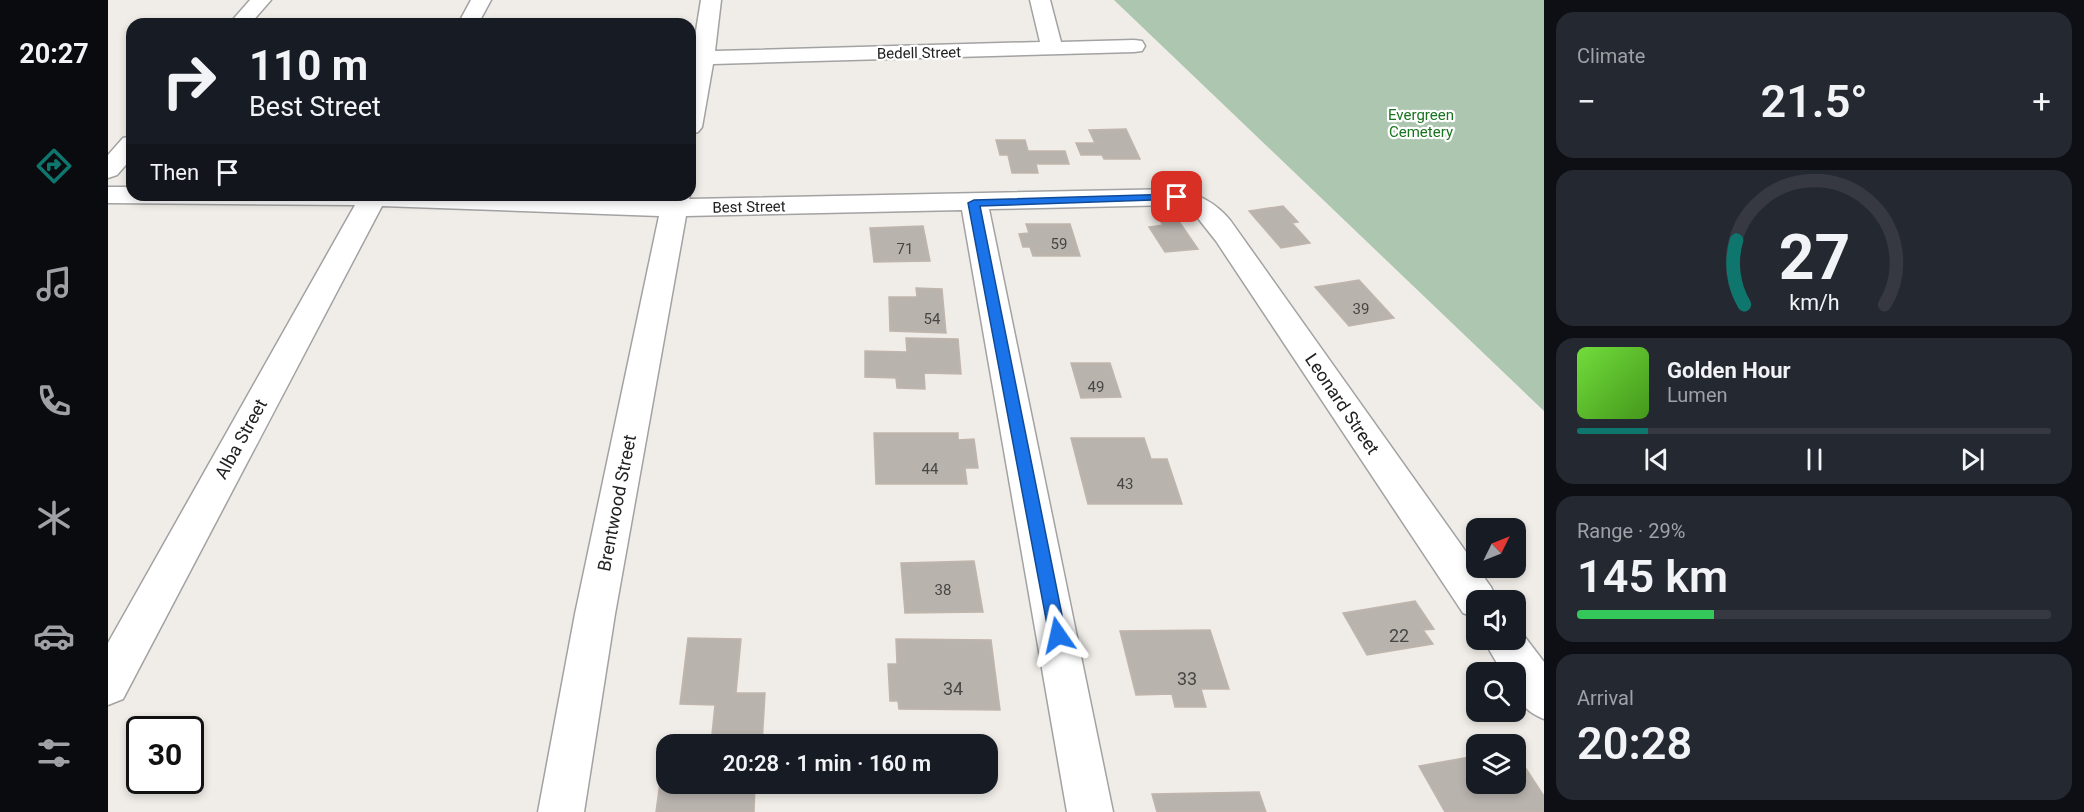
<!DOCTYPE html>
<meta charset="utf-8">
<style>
body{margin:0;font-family:Roboto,sans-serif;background:#242831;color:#f1f3f6;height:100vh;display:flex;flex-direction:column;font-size:22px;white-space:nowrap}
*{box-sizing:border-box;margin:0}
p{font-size:20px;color:#9ea1a6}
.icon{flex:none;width:33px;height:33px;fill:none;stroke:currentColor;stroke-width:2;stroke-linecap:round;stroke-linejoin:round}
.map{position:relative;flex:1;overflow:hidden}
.details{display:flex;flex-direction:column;gap:12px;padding:12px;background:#0d0f14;width:540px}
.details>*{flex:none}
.hud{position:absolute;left:18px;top:18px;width:570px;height:183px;border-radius:18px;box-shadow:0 3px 9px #0003;background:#171b24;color:#f1f3f6;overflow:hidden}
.needle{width:39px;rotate:47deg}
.tools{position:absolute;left:1358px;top:518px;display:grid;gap:12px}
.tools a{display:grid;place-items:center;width:60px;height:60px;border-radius:12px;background:#171b24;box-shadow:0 3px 9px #0003;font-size:30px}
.speed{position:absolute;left:18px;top:716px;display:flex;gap:12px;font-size:30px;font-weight:700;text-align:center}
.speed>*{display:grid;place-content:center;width:78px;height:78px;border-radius:50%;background:#171b24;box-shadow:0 3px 9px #0003;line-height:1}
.speed .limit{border:3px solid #111;border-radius:9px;background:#fff;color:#111}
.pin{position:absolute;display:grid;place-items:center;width:51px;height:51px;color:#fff;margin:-26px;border-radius:12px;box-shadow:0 3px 9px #0006}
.me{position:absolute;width:66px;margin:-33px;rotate:349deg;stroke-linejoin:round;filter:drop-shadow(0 0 4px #0008)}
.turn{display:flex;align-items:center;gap:21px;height:126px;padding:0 24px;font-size:27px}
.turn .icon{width:78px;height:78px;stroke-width:2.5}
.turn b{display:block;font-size:42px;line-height:51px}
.then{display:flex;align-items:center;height:57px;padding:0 24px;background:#0003;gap:12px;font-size:22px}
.big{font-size:45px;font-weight:600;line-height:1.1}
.details .card{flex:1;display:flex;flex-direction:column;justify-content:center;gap:9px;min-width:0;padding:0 21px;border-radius:18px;background:#242831}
.details .dial{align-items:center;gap:0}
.dial svg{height:156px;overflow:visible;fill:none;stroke:#363941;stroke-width:7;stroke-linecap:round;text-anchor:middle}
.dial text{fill:#f1f3f6;stroke:none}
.song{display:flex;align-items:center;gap:18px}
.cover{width:72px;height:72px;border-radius:9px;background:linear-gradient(135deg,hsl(100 70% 55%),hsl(100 70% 35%))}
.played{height:6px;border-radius:3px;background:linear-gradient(90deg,#0f766e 15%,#363941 15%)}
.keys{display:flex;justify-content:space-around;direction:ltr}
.heat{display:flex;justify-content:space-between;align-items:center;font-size:33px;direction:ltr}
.charge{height:9px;border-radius:4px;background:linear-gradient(90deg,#34c759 29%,#363941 0)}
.trip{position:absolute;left:548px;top:734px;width:342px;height:60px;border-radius:18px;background:#171b24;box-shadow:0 3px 9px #0003;font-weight:600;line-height:60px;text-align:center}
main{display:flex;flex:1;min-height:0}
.dock{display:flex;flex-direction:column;width:108px;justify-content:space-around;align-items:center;background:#090b0e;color:#9ea1a6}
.dock .icon{width:42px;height:42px}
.dock .active{color:#0f766e}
.dock b{font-size:27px;color:#f1f3f6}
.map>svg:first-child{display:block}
.cemetery{fill:#acc6af}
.building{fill:#b9b3ae;stroke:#c0b5ac;stroke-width:1.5}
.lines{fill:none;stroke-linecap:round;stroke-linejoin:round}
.minor-casing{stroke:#a2a2a2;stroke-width:3}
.minor{fill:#fff;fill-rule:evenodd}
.route{fill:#1a73e8;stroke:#114b97;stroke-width:1.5}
.labels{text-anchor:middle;stroke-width:4.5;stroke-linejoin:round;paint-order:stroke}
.far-street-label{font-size:15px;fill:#212121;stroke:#fff}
.far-park-label{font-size:15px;fill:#19741f;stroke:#fff}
.number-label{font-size:15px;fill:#474644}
.street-label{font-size:18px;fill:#212121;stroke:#fff}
.near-number-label{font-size:18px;fill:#474644}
</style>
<main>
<nav class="dock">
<b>20:27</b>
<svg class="icon active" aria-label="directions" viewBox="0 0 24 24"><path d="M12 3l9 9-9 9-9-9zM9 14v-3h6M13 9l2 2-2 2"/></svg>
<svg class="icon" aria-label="music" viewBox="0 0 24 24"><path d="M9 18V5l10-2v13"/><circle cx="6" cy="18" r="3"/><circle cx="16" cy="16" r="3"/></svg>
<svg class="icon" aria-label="phone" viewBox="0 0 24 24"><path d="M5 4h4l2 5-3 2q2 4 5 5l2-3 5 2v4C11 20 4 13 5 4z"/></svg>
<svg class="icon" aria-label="climate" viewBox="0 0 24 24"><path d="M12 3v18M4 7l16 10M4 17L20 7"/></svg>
<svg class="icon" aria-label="car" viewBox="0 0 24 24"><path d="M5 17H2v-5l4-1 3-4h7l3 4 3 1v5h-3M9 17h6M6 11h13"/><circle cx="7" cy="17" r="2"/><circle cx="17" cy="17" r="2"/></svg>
<svg class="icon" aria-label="filters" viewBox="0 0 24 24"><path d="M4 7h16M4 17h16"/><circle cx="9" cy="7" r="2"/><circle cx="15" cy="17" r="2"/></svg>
</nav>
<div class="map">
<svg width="1436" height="812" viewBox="0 0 1436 812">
<rect width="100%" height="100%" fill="#f0ede8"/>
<path class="cemetery" d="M1006 0H1436V411Z"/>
<path class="building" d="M1018 129 1032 159H996L994 155H973L968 143H987L981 130Z
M888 140H917L920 151H957L961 164H928L930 173H904L900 155H892Z
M1175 206 1190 222 1184 223 1202 243 1173 248 1141 211Z
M1068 217 1090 249 1057 252 1041 227 1055 225 1050 218Z
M918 224H962L972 256H925L922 247H915L911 234 921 233Z
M815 226 822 261 766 262 762 228Z
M1251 280 1286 318 1241 326 1207 287Z
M808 288 834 289 838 333 782 331 781 297H809Z
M798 338 850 339 853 374 816 373 817 389 789 388 788 378 757 377V351L799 352Z
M963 363H1002L1013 397 973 398Z
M766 433H850V440L866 439 870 468H857L859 484H768Z
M963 438H1036L1043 459H1059L1074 504H980Z
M866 561 875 612 797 613 793 563Z
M1307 601 1326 629 1315 630 1325 644 1259 655 1235 613Z
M1102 630 1121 689H1093L1098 707H1067L1064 694 1028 695 1012 631Z
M580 638 633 639 628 693H657L654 744H603L607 705 572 704Z
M788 639 883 640 892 710 791 709 790 701H782L780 664H789Z
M1407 752 1436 796V812H1337L1311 766 1368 756V783H1407Z
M553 775H558V783H647L646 812H548Z
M1151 792 1158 812H1049L1044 794Z"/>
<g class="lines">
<g class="minor-casing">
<path id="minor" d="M142 0H163L142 24H121Z
M363 0H383L370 24H350Z
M593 0H613L607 51 932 42 922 0H942L953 42 1026 40 1034 41 1037 46 1034 51 1026 52 605 64 594 127 590 132 582 134V68Z
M24 136V158L9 175 0 178V155L15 138Z
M0 187H24V195H439L555 199 556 195H582L581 199 1069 189C1091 195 1107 202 1122 220L1383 587 1389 600H1368V618L1355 613 1108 241 1089 217 1068 205 881 209 1005 812H959L854 210 578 216 507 614 476 812H430L467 614 551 216 274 206 15 699 0 705V643L247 205 0 203Z
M1407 624 1436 662V719C1412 709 1407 697 1407 672H1394L1375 639H1407Z"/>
</g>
<use href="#minor" class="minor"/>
</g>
<path class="route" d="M1069 194 1075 197 1073 199 872 206 958 635 956 641 950 643 944 641 941 635 860 203 866 200Z"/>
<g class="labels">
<g class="far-street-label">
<text transform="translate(811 53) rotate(-1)" y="5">Bedell Street</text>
<text transform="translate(641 207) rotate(-1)" y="5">Best Street</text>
</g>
<g class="far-park-label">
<text x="1313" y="120">Evergreen<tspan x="1313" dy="17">Cemetery</tspan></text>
</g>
<g class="number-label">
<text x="951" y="249">59</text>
<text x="797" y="254">71</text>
<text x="1253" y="314">39</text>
<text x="824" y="324">54</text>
<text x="988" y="392">49</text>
<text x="822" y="474">44</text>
<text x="1017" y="489">43</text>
<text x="835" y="595">38</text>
</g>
<g class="street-label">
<text transform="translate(1234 404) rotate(56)" y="6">Leonard Street</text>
<text transform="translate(133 439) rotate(-61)" y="6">Alba Street</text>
<text transform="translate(509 503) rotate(-79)" y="6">Brentwood Street</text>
</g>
<g class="near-number-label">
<text x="1291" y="642">22</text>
<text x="1079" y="685">33</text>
<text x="845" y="695">34</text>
</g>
</g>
</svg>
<div class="tools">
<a><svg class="needle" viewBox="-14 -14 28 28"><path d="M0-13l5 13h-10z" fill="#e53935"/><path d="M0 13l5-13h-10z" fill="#9ea1a6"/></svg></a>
<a><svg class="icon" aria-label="sound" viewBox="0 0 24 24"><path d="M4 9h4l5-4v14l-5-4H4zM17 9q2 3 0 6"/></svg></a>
<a><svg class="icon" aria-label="search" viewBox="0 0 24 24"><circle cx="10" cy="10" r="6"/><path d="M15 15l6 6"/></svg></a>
<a><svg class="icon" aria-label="layers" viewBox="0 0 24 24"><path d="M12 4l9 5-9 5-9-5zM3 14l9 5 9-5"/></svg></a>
</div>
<div class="speed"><div class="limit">30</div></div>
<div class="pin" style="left:1069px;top:197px;background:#d93025"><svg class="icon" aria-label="arrive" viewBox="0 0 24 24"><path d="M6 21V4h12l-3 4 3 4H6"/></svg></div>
<svg class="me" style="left:950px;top:635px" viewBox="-20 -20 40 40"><path d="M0-17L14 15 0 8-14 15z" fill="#1a73e8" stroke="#fff" stroke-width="4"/></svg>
<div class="trip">20:28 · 1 min · 160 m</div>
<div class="hud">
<div class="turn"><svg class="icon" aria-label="right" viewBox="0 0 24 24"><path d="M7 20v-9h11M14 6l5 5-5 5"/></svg><div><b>110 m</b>Best Street</div></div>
<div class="then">Then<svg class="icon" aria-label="arrive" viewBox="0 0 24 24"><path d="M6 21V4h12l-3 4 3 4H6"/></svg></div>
</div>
</div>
<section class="details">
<div class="card"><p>Climate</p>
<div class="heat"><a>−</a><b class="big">21.5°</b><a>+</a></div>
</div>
<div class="card dial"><svg viewBox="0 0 100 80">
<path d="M14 69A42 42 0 1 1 86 69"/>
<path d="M14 69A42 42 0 0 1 10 36" stroke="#0f766e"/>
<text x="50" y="56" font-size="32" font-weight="700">27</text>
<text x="50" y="72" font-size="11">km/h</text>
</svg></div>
<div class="card">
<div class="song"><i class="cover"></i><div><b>Golden Hour</b><p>Lumen</p></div></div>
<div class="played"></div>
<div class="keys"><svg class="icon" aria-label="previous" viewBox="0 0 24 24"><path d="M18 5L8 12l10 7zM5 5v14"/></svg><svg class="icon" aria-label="pause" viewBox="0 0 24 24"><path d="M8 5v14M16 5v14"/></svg><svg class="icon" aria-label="next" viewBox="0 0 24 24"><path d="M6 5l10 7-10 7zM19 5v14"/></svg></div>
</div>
<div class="card"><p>Range · 29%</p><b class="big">145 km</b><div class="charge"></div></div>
<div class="card"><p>Arrival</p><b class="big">20:28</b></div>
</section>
</main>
